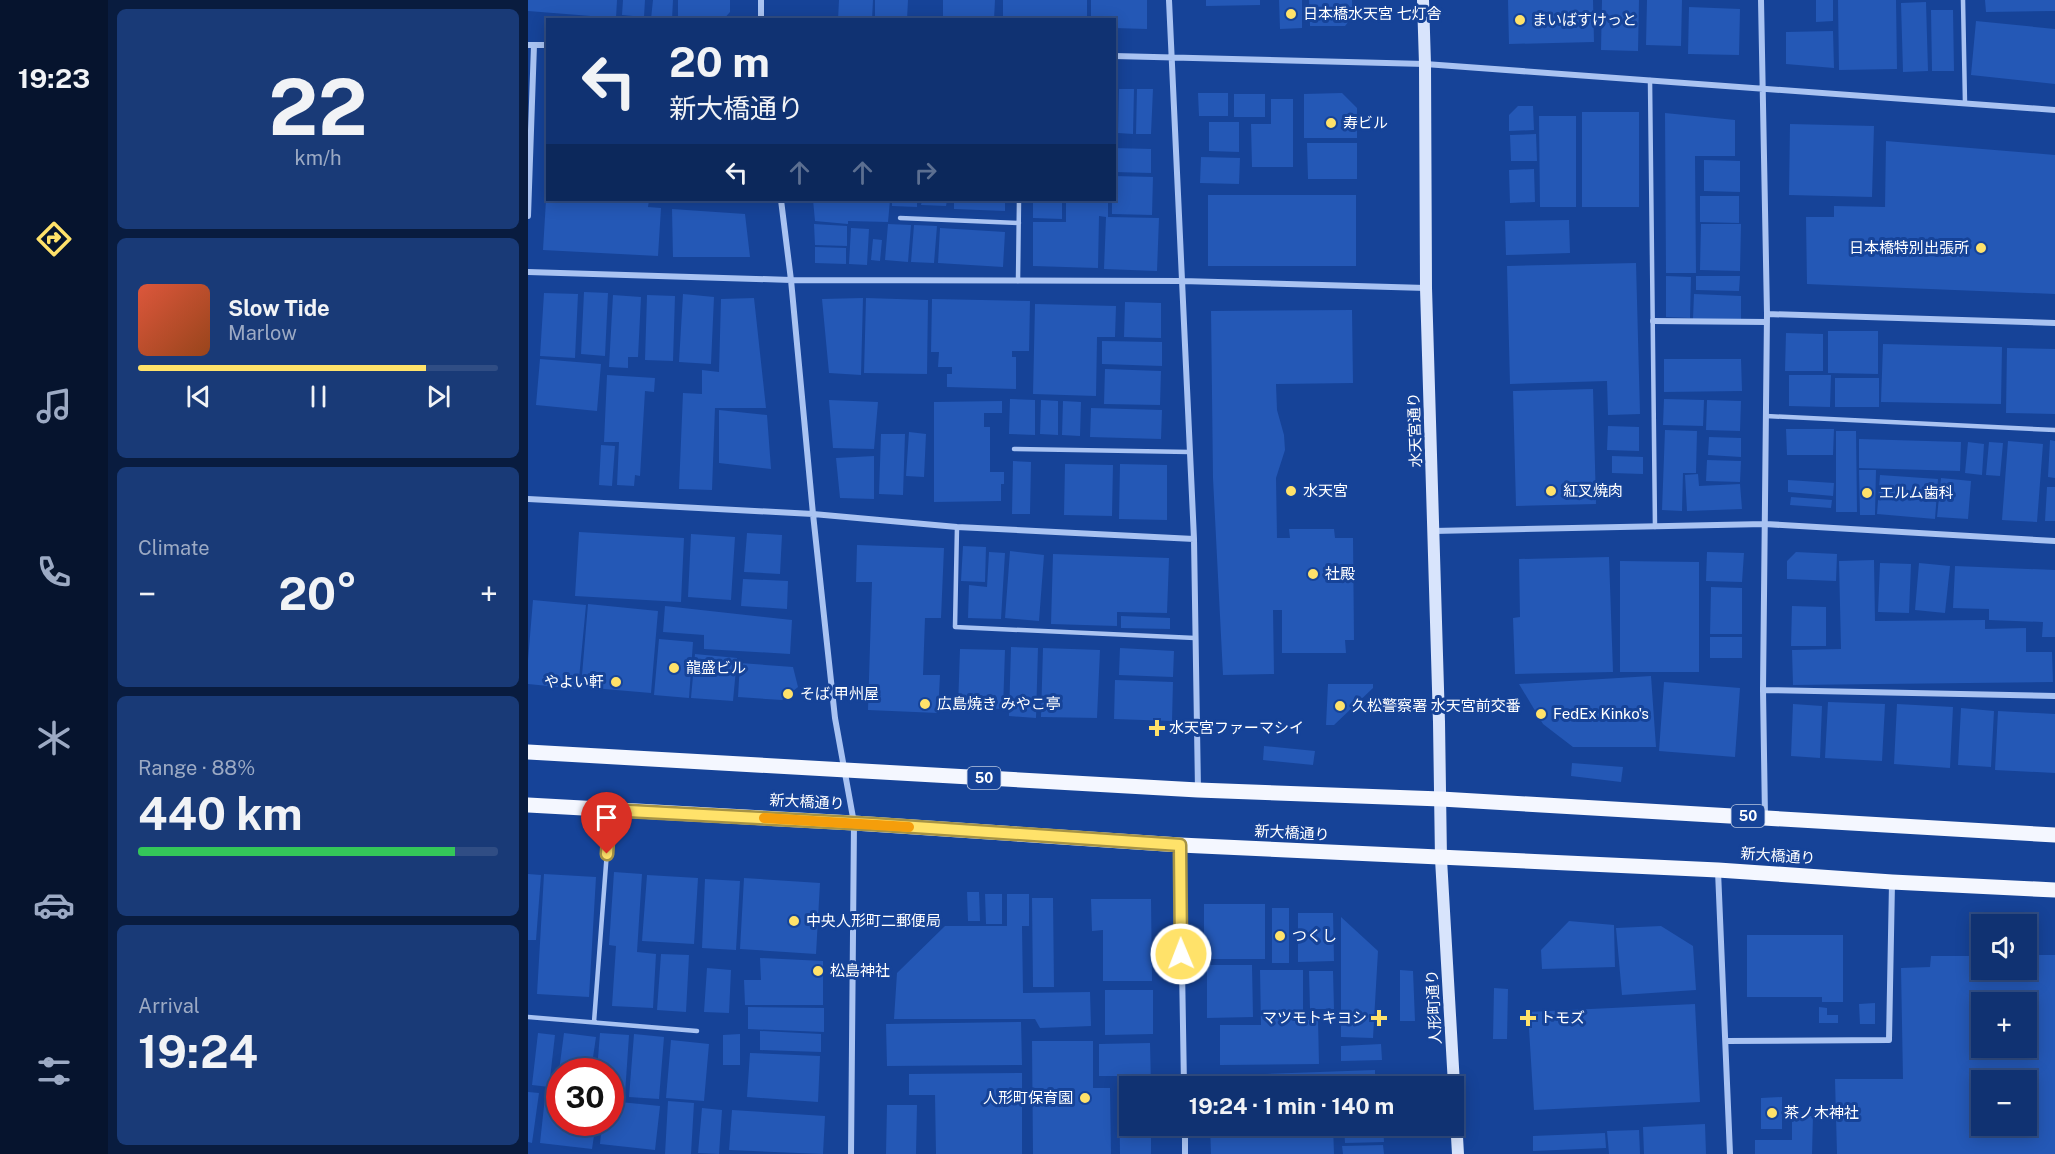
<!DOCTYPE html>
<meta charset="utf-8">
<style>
body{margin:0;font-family:"Public Sans","Noto Sans JP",sans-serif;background:#193a77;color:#f1f3f6;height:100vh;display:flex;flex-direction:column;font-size:22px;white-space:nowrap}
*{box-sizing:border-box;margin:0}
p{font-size:20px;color:#9caac4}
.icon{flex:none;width:33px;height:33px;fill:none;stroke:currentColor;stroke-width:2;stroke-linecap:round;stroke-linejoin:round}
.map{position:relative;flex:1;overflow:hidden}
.drawer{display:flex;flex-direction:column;gap:9px;padding:9px;background:#091c3f;width:420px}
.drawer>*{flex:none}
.hud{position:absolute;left:18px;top:18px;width:570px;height:183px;border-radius:0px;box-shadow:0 3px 15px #0003,0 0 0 2px #304d84;background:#103272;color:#f1f3f6;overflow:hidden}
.tools{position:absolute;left:1443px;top:914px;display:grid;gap:12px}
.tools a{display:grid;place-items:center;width:66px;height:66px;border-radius:0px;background:#103272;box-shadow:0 3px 15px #0003,0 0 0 2px #304d84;font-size:30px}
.speed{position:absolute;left:18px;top:1058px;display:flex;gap:12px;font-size:30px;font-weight:700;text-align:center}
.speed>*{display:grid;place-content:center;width:78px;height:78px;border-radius:50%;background:#103272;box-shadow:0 3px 15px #0003,0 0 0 2px #304d84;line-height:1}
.speed .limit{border:9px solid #d22;background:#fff;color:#111}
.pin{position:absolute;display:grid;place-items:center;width:51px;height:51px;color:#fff;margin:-62px -26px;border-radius:50% 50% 50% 0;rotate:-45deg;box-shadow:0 0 6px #0007}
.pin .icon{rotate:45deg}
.me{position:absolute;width:66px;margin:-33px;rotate:359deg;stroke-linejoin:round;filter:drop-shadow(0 0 4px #0008)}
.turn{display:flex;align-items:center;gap:21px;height:126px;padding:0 24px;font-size:27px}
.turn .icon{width:78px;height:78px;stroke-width:2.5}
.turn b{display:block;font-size:42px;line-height:51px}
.lanes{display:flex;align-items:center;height:57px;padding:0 24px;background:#0003;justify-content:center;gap:30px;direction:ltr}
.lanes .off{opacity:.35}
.big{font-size:45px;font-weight:700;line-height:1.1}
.drawer .card{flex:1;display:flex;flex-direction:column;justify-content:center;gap:9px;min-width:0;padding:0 21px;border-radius:9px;background:#193a77}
.drawer .dial{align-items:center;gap:0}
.dial b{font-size:78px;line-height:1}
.song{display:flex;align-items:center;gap:18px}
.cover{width:72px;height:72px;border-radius:9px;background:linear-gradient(135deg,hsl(10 70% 55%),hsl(20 70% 35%))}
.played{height:6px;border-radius:3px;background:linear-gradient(90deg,#ffe26a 80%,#304d84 80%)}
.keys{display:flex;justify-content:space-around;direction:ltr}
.heat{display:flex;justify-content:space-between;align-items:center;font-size:33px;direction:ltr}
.charge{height:9px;border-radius:4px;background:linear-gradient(90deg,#34c759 88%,#304d84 0)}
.trip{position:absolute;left:591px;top:1076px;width:345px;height:60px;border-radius:0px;background:#103272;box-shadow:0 3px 15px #0003,0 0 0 2px #304d84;font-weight:700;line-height:60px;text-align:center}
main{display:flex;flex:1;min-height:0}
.tabs{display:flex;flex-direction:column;width:108px;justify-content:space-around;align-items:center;background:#06142e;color:#9caac4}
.tabs .icon{width:42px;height:42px}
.tabs .current{color:#ffe26a}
.tabs b{font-size:27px;color:#f1f3f6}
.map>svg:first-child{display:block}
.building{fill:#2458b6;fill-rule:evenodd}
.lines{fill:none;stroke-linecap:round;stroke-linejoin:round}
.lane{stroke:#a9c3f2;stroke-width:4.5}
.street{stroke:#a9c3f2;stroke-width:6}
.secondary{stroke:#d8e4fc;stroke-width:12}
.primary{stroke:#f4f7ff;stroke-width:15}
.route-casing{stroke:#a69345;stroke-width:15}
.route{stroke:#ffe26a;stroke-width:10}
.slow{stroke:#f59e0b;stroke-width:10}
.poi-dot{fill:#ffe26a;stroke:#164398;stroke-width:2}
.labels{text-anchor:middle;stroke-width:6;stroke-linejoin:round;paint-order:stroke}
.shield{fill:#164398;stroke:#b9c7e0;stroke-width:1.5}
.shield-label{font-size:14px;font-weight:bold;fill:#fff}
.poi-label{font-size:15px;fill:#fff;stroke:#164398;text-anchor:start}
.street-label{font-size:15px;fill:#fff;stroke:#164398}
</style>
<main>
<nav class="tabs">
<b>19:23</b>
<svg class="icon current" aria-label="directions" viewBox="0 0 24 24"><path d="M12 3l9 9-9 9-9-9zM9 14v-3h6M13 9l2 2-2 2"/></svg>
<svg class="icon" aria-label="music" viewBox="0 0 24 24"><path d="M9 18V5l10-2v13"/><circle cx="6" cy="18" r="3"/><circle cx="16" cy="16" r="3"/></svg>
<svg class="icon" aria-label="phone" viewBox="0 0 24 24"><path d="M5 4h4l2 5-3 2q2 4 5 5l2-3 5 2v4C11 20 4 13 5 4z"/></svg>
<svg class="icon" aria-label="climate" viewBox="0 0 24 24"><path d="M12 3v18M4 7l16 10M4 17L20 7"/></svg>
<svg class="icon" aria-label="car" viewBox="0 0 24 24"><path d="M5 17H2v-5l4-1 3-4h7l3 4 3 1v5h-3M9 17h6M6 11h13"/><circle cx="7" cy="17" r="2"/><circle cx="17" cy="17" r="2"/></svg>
<svg class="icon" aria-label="filters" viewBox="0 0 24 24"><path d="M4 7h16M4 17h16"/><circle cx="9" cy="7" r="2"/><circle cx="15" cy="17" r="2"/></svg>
</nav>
<section class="drawer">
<div class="card dial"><b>22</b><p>km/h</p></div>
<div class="card">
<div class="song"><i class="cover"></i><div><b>Slow Tide</b><p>Marlow</p></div></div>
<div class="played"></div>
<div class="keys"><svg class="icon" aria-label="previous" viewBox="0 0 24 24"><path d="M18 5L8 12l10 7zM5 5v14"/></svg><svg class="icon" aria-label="pause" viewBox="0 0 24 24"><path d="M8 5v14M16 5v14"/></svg><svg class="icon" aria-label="next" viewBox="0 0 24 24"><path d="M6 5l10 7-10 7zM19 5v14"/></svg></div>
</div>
<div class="card"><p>Climate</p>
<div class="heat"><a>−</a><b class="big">20°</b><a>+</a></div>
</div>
<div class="card"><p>Range · 88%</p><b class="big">440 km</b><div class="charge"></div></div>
<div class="card"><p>Arrival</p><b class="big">19:24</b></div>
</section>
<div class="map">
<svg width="1527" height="1154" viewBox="0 0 1527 1154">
<rect width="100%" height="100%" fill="#164398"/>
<path class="building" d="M0 0H89L88 18 0 11Z
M95 0H117L116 17 94 15Z
M125 0H145L144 20 123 19Z
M150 0H202V12L195 20H150Z
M311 0H345L344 20H310Z
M347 0H380L379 20H347Z
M415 0H467L466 20H415Z
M475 0H559V20H475Z
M563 0H619V29L586 28V20H563Z
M678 0H732V5L678 6Z
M751 0H774V28L752 29Z
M781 0H824L825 16 817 26H782Z
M980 0H1065L1066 42 981 44Z
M1074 0H1111L1110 51 1073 50Z
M1119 0H1154L1153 46 1118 45Z
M1288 0H1305V21L1288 22Z
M1310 0H1368L1369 69 1311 70Z
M1457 0H1527V11L1458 12Z
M1398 2 1400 71 1375 72 1373 3Z
M1161 7 1212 9 1211 55 1160 54Z
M1403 10H1425L1426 71H1404Z
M1448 21 1527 29V84L1443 75Z
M1305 31 1306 68 1258 64V32Z
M591 89H606L605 134 590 133Z
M609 89H625L623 134H608Z
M586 90H590L588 126H586Z
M670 93H700V116H671Z
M814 93 829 108V138H776V94Z
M706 94H737V117H706Z
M743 99H765V167H724L723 124H743Z
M990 106H1005L1006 130 981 131V115Z
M1054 112H1111V207H1054Z
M1137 113 1207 120V156H1167L1168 273H1138Z
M1011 116H1048V207H1012Z
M681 122H711V152L681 151Z
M1262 124 1346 126 1344 197 1261 195Z
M1008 134 1009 161H983L982 135Z
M1358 141 1527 155V294L1279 284 1278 217H1306V206L1357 207Z
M779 143H829V179H780Z
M586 148 623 149V173L586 172Z
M673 157 712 158 711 184 672 183Z
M1176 160 1212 161V192L1176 191Z
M1006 169 1007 202 982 203 981 170Z
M586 176 625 177 624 215 584 214V200H586Z
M680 195H828V266H680Z
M1172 196H1211V223L1172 222Z
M18 200H121L120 207 133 208 130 256 15 250Z
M285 200H362L360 222 320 221V224L287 221Z
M364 200H389V207L364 206Z
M394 200H419L418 206 393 205Z
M426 200H477V211L426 209Z
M505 200H534V219L505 218Z
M538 200H580V217L631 218 629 271 576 269 578 217 571 216 570 268 505 266V222H538Z
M144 209 217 214 222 257H145Z
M1041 220 1042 253 978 255 977 221Z
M286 224 319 226V246L287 245Z
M360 224 383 225 380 262 357 260Z
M1173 224H1213L1212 271 1172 270Z
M386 225 409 226 406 263 383 262Z
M323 228 341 229 339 265 321 264Z
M412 228 477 232 475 267 410 263Z
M345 239 354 240 352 261 343 260Z
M287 247 318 248V264L287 263Z
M1108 263 1112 414 1080 415 1079 381 982 384 979 266Z
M1138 276 1163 277 1162 318 1138 317Z
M1168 276H1212L1211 291 1168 290Z
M56 292 80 293 77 356 53 354Z
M16 293 50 294 47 358 12 356Z
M155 294 186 297 183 364 151 362Z
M1166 294 1213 296V320L1165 319Z
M85 295 113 297 110 357H100V368L81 367Z
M119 295 147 296 145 361 117 360Z
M226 298 238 408H187L184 490 151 489 155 393 174 394V370L191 372 193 299Z
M335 298 333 375 301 373 294 299Z
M338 298 400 300 399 374 336 373Z
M404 299 502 301 501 351H484V357H488V389L419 387V374H424V367H410L411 352H403Z
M597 302 633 303V338L596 337Z
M507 304 588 306 587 337H569L568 396 505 394Z
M824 310 825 383 748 384 749 410 756 435 757 450 748 478 749 538H762L761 529H806L807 538H825L826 640H817L818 653H754V610H745L746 674 695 675 685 478 683 311Z
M1300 331H1350V374L1300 373Z
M1258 333 1295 334V371H1257Z
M574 341 634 342V366L574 364Z
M1355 344 1474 347 1473 404 1353 402Z
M1479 348 1527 349V414L1478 413Z
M12 359 73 364 69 411 8 405Z
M1136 359H1213L1214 391 1136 392Z
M577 369 633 371 632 405 576 404Z
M79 375 127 378 126 392 117 391 112 476 107 475 106 486 89 485 91 442H76Z
M1261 375H1303L1302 407 1261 406Z
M1307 378H1351V407H1307Z
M1065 389 1068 504 988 506 985 391Z
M482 399 507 400V435L481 434Z
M1136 399 1176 400 1175 426 1135 425Z
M301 400 350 402 346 449 305 448Z
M513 400 530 401V435L512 434Z
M1179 400 1213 401 1212 431 1178 430Z
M474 401V413H456V427H462V472H476V484H473V501L406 502V402Z
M535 401 553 402 552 436 534 435Z
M563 408 634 410 633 439 562 437Z
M191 410 239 415 243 469 191 463Z
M1080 426 1111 427V451L1079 450Z
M1258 429H1306L1305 455H1259Z
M1137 430 1169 431 1168 473H1155L1154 511 1134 510Z
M1308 431H1328L1329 512H1308Z
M381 432 398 434 396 477 378 476Z
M353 434H377L375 495 351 494Z
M1181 437 1213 438V457L1180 455Z
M1331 439 1433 442 1432 471 1331 468Z
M1522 440 1527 441V478L1520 477Z
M1480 441 1515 444 1509 522 1474 520Z
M1440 442 1456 444 1454 475 1437 473Z
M1461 442 1475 443 1472 476 1458 475Z
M73 445 87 446 84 486 71 485Z
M346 456V499L312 498 308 458Z
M1084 456 1115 457V474L1084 473Z
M1179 460 1213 461 1212 482 1178 481Z
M485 461 503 462 502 514H484Z
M537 464 585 465 584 516 536 515Z
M592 464 639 465V520L591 519Z
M1331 470H1348L1347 515H1332Z
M1170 474 1171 486 1212 484 1214 509 1159 511 1157 475Z
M1352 475 1410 479 1407 519 1349 514Z
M1413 478 1443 481 1440 519 1409 517Z
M1260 480 1306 483 1305 496 1260 492Z
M1519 487H1527V521H1517Z
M1263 497 1304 500 1303 508 1262 505Z
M51 532 156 538 153 602 47 596Z
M219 533 254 535 252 574 216 572Z
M163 534 207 537 203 600 160 597Z
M329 545 416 548 413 618H397L395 675H412L410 713 340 710 344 582H328Z
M435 546 458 547 457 582 433 581Z
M482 551 516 555 511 621 477 618Z
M461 552 477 553 473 619 440 618 441 585 459 587Z
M1179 552 1216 553 1214 582 1178 581Z
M1268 552 1309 554 1308 581 1259 579V561Z
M525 554 641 558 639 613 589 612V626L523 624Z
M1081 557 1085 672 987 674 985 618 992 617 991 559Z
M1346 560 1347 621 1457 620V629L1498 628V652H1524L1525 682 1265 685 1264 650 1313 649 1311 561Z
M1092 561 1171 562V672H1092Z
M1352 563 1383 564 1381 613 1350 612Z
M1391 563 1422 566 1417 613 1387 610Z
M1427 566 1527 570V637H1514L1515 622 1461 620V609L1425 608Z
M215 579 260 581 259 609 213 606Z
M1183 587 1214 588V634H1182Z
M5 600 58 605 50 689 0 684V660Z
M60 604 130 611 123 693 53 687Z
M137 606 264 620 262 654 176 649V635L135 632Z
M1264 606 1298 607V646H1263Z
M593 616 642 618V629L593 628Z
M1182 637H1214V658H1182Z
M131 639 165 642 161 698 126 695Z
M483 647 510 648 508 718 481 716Z
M515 648 572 650 569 718 513 717Z
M592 648 646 651 645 677 591 675Z
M432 649 477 650 475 709 430 708Z
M167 654 209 658 205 701 163 698Z
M212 663 265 667 270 687 254 700 210 697Z
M1123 676 1128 747H1045L1015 724 991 684Z
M587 680 645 682 644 721 586 719Z
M1136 682 1212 688 1207 757 1131 751Z
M800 684H845V688L806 725H798Z
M1300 702 1357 704 1354 761 1297 758Z
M1265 704 1294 706 1292 758 1263 756Z
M1369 704 1425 707 1422 768 1366 764Z
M1433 708 1466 711 1463 767 1430 765Z
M1470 711 1527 714V773L1467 770Z
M736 746 787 751 785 765 735 760Z
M1044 763 1095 767 1093 782 1043 776Z
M86 872 114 874 109 952 128 954 125 1008 84 1006 88 946 81 945Z
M0 874 13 875 8 940H0Z
M16 874 68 877 61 997 9 994Z
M119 875 170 878 166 944 114 941Z
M216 878 292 883 288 954 212 949Z
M177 879 212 881 208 950 174 948Z
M439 892H451L452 921H440Z
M457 894H474V924H458Z
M479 894H501V926H494L495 993 562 992 563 1026 512 1028 507 1019H366L369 973 417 926H479Z
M504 898H525L526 987H505Z
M563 899H623L624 981H575V930L564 931Z
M676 904H737V959H676Z
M744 908H761V963H744Z
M770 913H805L806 961 770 962Z
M813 917 850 951 845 1038 813 1037Z
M1041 921 1086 925 1087 967 1014 969 1013 950Z
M1133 926 1165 946 1168 990 1094 995 1088 928Z
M1219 935H1315V1002H1294V997H1219Z
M133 954 161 955 158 1012 129 1010Z
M1498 955H1527V1154H1309L1307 1079H1375L1373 968 1402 967 1403 956H1454V969H1498ZM1454 1002H1498V1047H1454ZM1454 1080H1498V1125H1454Z
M232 958 295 961V1005H217L216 980H233Z
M679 965H724L725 1017 679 1018Z
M179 968 203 970 201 1013 176 1012Z
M732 970H775V1020L790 1019 791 1064 692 1065V1025H733Z
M872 970 885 971 887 1021H872Z
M781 971H805L806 1009H782Z
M966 988 980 989 979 1039H965Z
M577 990H625V1034L577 1035Z
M1347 1003V1024H1332L1331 1004Z
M1167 1004 1172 1102 1006 1110 1000 1012Z
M220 1007 296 1008V1032L220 1029Z
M1291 1007 1299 1008V1015H1310V1023H1291Z
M493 1022 494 1065 359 1066 358 1024Z
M232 1031 293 1034V1052L232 1050Z
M10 1033 27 1035 21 1087 4 1085Z
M36 1033 68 1037 63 1071H31Z
M72 1033 101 1035 97 1094 82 1093V1071H69Z
M106 1034 136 1037 131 1099 101 1097Z
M212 1034V1065H195V1035Z
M143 1040 181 1044 176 1101 138 1098Z
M504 1041H565V1088H582L583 1154H505Z
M622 1043 623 1086H602V1125H623V1154H592L591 1076H571V1044Z
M853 1044 854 1060 813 1061V1046Z
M222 1053 292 1056 290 1102 219 1097Z
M847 1070V1086H681L680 1076Z
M494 1073V1154H408L407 1095H381V1074Z
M0 1092 11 1093 4 1143 0 1142Z
M17 1097 32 1099V1122H68L64 1149 12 1143Z
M1254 1097V1129H1233V1098Z
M82 1101 132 1106 127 1150 72 1144 74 1122H82Z
M140 1101 166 1103 163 1154H137Z
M359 1105H389L388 1154H358Z
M174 1108 194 1110 191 1154 170 1153Z
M204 1110 297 1116 295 1154 201 1150Z
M1264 1116H1285L1284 1154H1227V1140H1264Z
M1177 1124 1178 1154H1116L1115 1127Z
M682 1125H805L806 1154H683Z
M816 1125H855L856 1142 817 1143Z
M1111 1130 1112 1154H1081L1079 1131Z
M1077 1133 1078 1148 1005 1151V1136Z
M855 1145 856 1154H815L814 1146Z"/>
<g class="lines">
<path class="lane" d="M1435 0 1437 103
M1122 80 1127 527
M372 218 491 223
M490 281 491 200
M1238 416 1527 430
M486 449 662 452
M429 527 427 627 667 638
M0 1017 169 1031
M66 1022 82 812"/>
<path class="street" d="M641 0 666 539 670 790
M1233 0 1239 314 1235 690 1237 817
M233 20V0
M0 45H20
M586 56 897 64 1527 110
M253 200 263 280 285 514 307 718 326 823 323 1154
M0 216 6 45
M0 272 263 280 654 281 898 288
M1239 314 1527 323
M1125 321 1239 322
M0 499 285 514 429 527 666 539
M905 531 1237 524 1527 541
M1235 690 1527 696
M652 847 656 1086
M1190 871 1202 1154
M1198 1041 1361 1040 1364 883
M657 1125V1154"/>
<path class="secondary" d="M895 0 897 64 898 288 911 722 913 859 930 1154"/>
<path class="primary" d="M0 752 670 790 913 799 1527 835
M0 805 326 823 652 845 1190 870 1364 882 1527 890"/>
</g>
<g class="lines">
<g class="route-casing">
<path id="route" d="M79 854 82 810 343 824 652 845 653 954"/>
</g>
<use href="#route" class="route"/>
<path class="slow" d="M236 818 381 827"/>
</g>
<g class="poi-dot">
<circle cx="763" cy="14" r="6"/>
<circle cx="992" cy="20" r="6"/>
<circle cx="803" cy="123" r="6"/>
<circle cx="1453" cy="248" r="6"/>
<circle cx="763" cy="491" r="6"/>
<circle cx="1023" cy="491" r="6"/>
<circle cx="1339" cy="493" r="6"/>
<circle cx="785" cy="574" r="6"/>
<circle cx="146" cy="668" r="6"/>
<circle cx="88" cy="682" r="6"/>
<circle cx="260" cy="694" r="6"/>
<circle cx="397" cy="704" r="6"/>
<circle cx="812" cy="706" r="6"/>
<circle cx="1013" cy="714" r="6"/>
<path d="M626 719h6v6h6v6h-6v6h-6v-6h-6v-6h6z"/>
<circle cx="266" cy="921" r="6"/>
<circle cx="752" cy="936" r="6"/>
<circle cx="290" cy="971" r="6"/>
<path d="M848 1009h6v6h6v6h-6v6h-6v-6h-6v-6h6z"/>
<path d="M997 1009h6v6h6v6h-6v6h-6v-6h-6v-6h6z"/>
<circle cx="557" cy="1098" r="6"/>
<circle cx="1244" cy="1113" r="6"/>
</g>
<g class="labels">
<g class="shield">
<rect x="439.5" y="767" width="33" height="22" rx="4.5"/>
<rect x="1203.5" y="805" width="33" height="22" rx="4.5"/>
</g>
<g class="shield-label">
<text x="456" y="783">50</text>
<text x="1220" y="821">50</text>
</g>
<g class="poi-label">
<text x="775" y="19">日本橋水天宮 七灯舎</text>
<text x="1004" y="25">まいばすけっと</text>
<text x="815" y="128">寿ビル</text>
<text x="1441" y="253" text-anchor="end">日本橋特別出張所</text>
<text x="775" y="496">水天宮</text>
<text x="1035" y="496">紅叉焼肉</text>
<text x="1351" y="498">エルム歯科</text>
<text x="797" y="579">社殿</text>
<text x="158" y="673">龍盛ビル</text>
<text x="76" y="687" text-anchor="end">やよい軒</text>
<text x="272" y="699">そば 甲州屋</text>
<text x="409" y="709">広島焼き みやこ亭</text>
<text x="824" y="711">久松警察署 水天宮前交番</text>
<text x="1025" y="719">FedEx Kinko's</text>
<text x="641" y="733">水天宮ファーマシイ</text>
<text x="278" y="926">中央人形町二郵便局</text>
<text x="764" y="941">つくし</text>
<text x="302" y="976">松島神社</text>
<text x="839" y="1023" text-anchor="end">マツモトキヨシ</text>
<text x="1012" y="1023">トモズ</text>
<text x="545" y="1103" text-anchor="end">人形町保育園</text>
<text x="1256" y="1118">茶ノ木神社</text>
</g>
<g class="street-label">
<text transform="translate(887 430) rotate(-92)" y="5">水天宮通り</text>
<text transform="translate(279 802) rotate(3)" y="5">新大橋通り</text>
<text transform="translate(764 833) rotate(3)" y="5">新大橋通り</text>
<text transform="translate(1250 856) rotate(4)" y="5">新大橋通り</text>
<text transform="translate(906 1007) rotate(-93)" y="5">人形町通り</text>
</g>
</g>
</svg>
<div class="tools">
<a><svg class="icon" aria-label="sound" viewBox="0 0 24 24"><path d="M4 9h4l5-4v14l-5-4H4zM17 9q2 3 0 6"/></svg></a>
<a>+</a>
<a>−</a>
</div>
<div class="speed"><div class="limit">30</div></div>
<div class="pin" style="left:79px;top:854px;background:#d93025"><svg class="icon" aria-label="arrive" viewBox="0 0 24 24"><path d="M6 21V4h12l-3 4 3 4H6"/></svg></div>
<svg class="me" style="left:653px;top:954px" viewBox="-20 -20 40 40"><circle r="17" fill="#ffe26a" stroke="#fff" stroke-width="3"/><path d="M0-11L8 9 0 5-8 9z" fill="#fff"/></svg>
<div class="trip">19:24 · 1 min · 140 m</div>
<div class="hud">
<div class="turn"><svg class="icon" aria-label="left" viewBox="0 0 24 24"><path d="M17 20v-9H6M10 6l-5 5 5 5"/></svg><div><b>20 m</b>新大橋通り</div></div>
<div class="lanes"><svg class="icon" aria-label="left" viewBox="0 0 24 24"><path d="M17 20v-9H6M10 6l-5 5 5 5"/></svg><svg class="icon off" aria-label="ahead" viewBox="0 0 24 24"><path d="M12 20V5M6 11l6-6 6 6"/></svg><svg class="icon off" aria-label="ahead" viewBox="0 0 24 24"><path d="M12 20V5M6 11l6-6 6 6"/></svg><svg class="icon off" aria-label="right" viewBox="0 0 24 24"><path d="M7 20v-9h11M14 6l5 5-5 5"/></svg></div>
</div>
</div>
</main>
